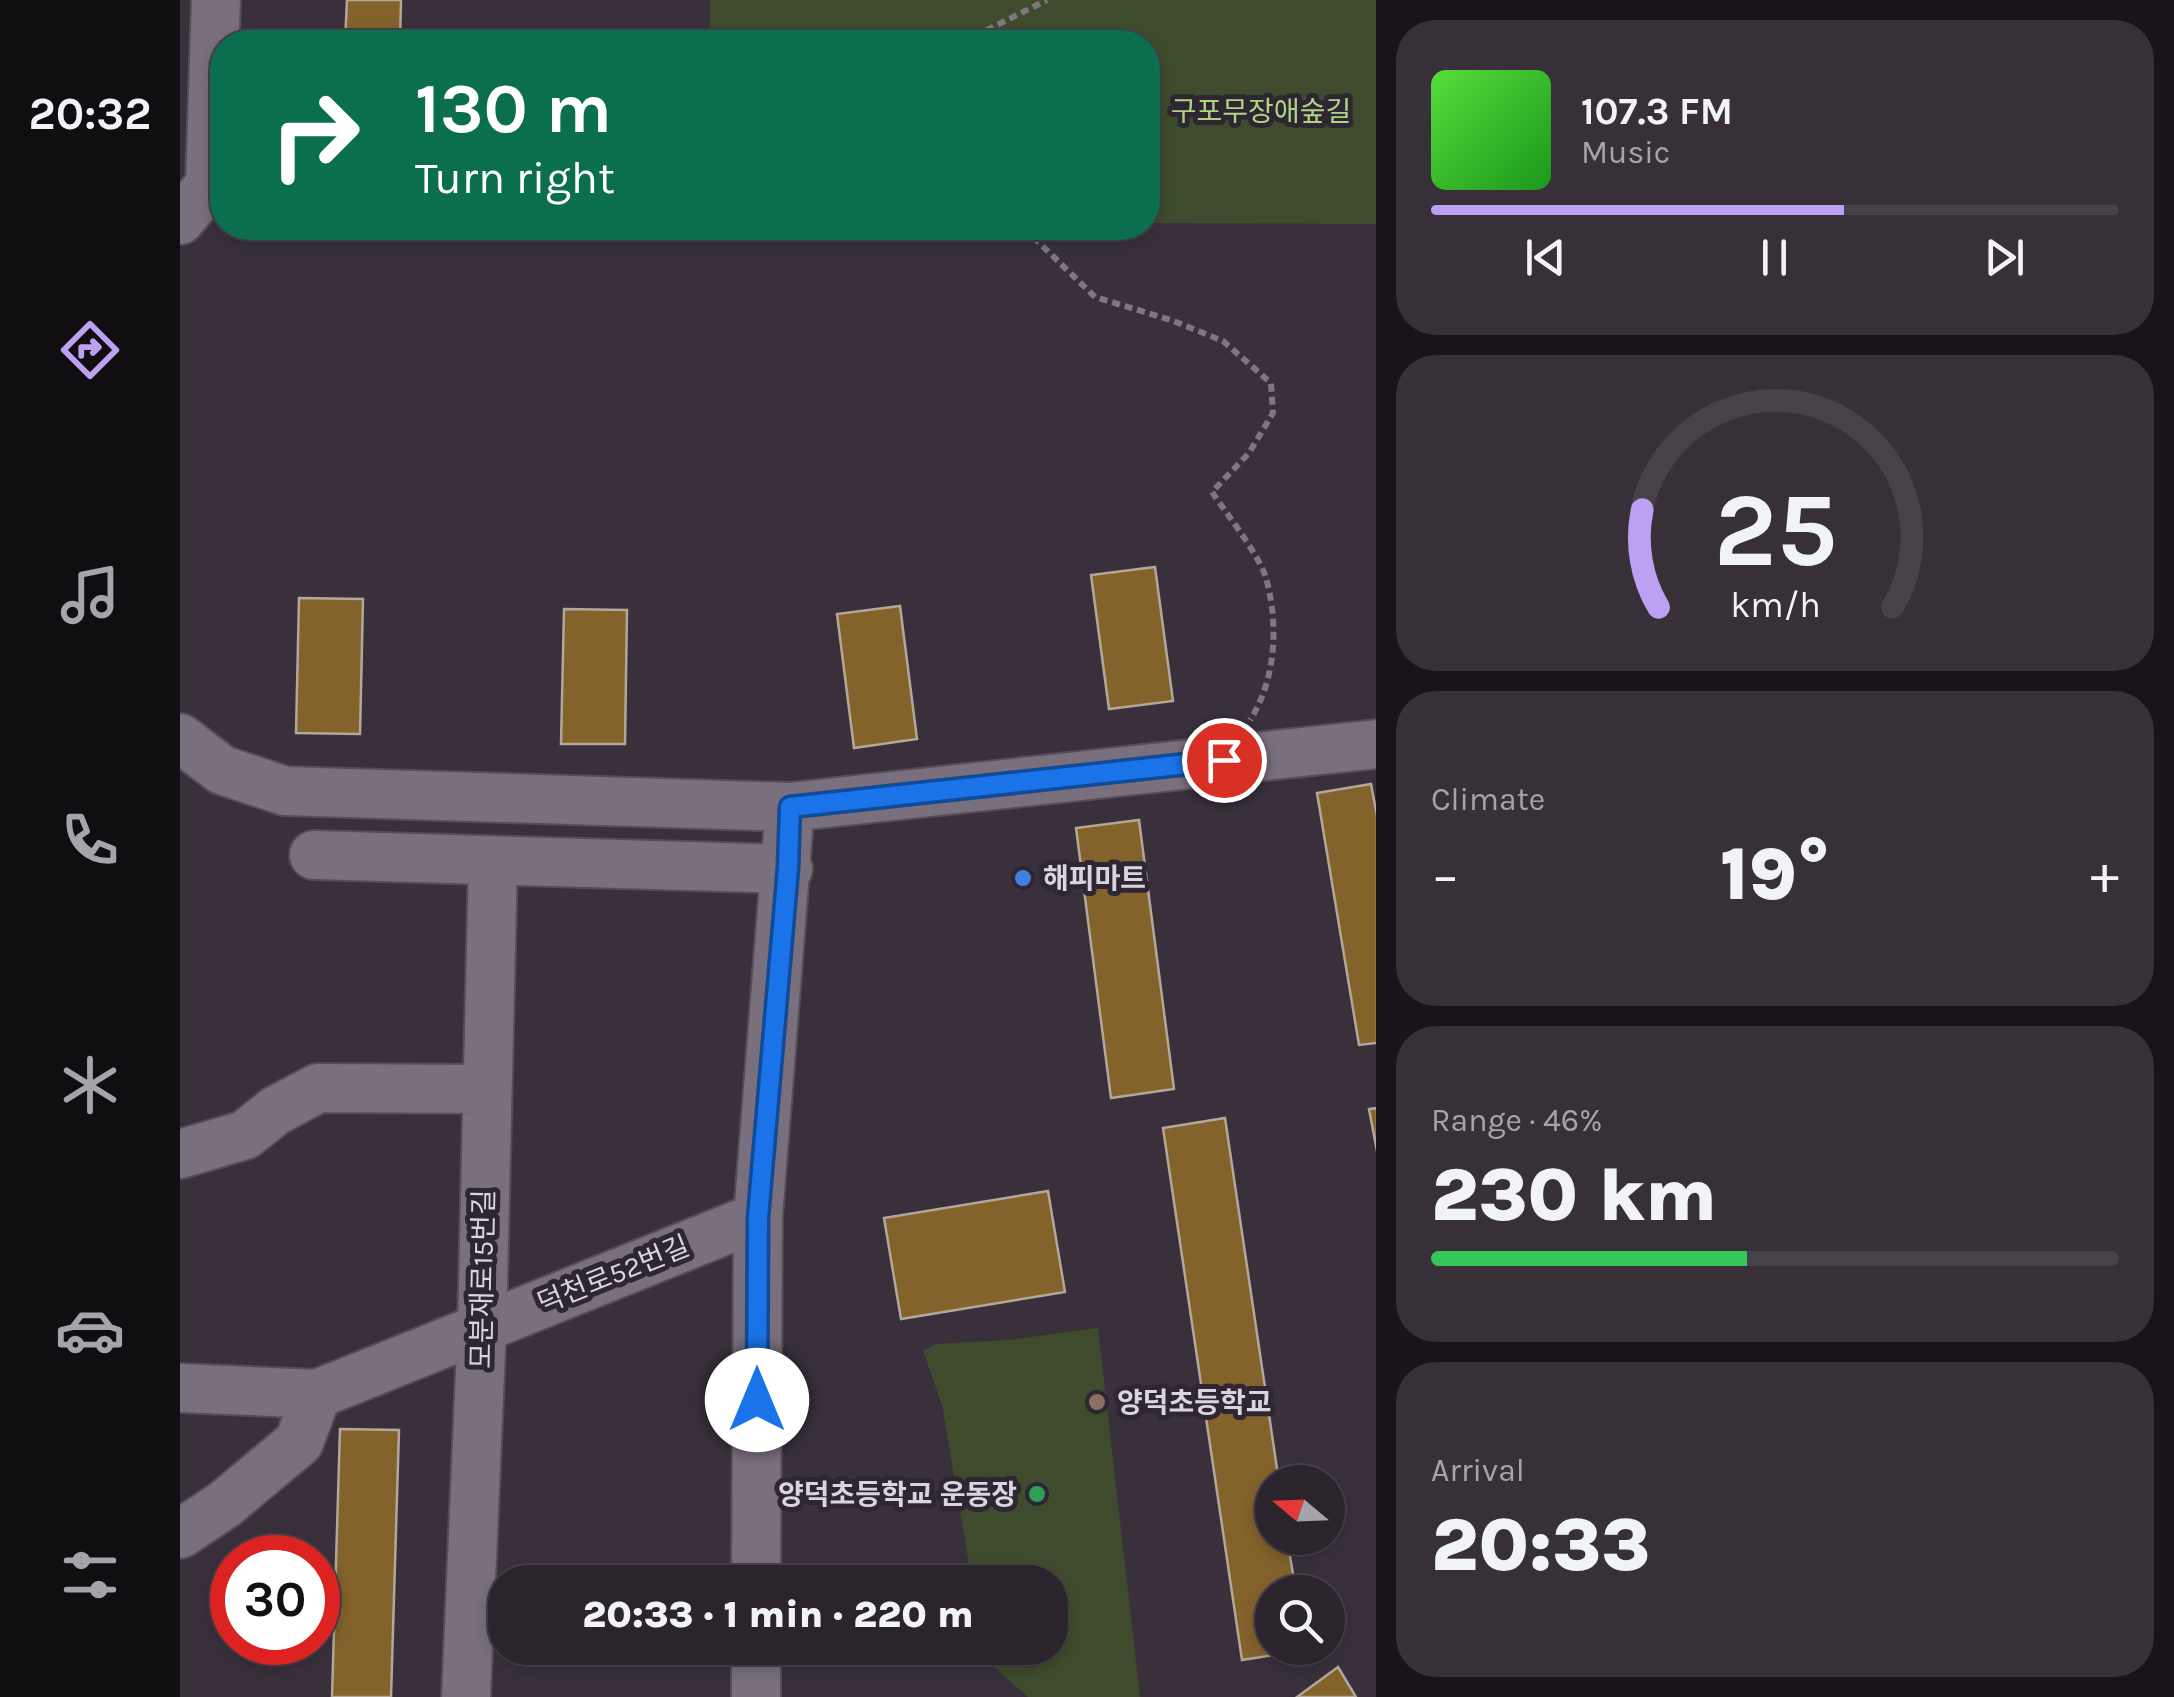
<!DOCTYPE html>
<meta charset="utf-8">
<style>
body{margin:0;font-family:Karla,"Noto Sans KR",sans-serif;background:#373039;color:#f1f3f6;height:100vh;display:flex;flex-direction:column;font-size:38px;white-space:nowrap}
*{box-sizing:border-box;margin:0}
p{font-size:32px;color:#a6a4aa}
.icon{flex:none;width:55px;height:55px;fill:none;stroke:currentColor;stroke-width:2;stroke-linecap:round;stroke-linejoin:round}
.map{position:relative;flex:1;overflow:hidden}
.side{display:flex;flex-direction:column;gap:20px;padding:20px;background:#181419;width:798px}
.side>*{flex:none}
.guide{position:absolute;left:30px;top:30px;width:950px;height:210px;border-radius:40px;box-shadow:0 5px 15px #0003,0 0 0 2px #474149;background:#0b6e4f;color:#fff;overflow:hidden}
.needle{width:65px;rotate:289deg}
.controls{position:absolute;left:1075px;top:1465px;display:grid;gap:20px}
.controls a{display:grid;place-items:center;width:90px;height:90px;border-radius:50%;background:#2b242d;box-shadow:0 5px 15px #0003,0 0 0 2px #474149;font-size:50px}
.speed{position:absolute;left:30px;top:1535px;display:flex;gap:20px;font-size:50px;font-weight:700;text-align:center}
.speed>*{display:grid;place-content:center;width:130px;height:130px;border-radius:50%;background:#2b242d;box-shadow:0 5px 15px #0003,0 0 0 2px #474149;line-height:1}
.speed .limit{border:15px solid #d22;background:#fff;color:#111}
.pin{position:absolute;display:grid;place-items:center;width:85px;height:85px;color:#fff;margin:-42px;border:5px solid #fff;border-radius:50%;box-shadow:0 2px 10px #0007}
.me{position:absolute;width:110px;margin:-55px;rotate:0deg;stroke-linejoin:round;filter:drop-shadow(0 0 8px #0008)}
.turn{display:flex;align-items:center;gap:35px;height:210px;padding:0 40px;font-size:45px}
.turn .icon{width:130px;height:130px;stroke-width:2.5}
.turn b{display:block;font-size:70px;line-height:85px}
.big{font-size:75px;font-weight:800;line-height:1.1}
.side .tile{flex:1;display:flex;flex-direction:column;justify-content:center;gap:15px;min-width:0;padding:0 35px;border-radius:40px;background:#373039}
.side .dial{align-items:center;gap:0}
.dial svg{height:260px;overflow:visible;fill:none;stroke:#474149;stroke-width:7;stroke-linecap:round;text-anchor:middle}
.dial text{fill:#f1f3f6;stroke:none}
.song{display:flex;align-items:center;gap:30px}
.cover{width:120px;height:120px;border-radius:15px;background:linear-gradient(135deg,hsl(110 70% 55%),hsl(120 70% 35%))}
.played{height:10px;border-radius:5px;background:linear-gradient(90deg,#bca0f2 60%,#474149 60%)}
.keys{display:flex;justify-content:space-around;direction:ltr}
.heat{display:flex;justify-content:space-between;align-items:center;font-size:55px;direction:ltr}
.charge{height:15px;border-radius:8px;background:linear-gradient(90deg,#34c759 46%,#474149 0)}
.trip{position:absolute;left:308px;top:1565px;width:580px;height:100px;border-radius:40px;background:#2b242d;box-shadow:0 5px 15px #0003,0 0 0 2px #474149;font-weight:800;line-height:100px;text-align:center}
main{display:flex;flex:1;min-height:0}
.tabs{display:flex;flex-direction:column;width:180px;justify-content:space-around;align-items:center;background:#110e12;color:#a6a4aa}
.tabs .icon{width:70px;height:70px}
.tabs .current{color:#bca0f2}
.tabs b{font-size:45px;color:#f1f3f6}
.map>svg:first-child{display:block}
.green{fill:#3e4c2d}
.building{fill:#83622c;stroke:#b2a799;stroke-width:2.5}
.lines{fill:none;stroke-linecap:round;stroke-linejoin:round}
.minor-casing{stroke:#544d57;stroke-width:52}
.path{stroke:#7e7680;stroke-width:6;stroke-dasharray:8 5;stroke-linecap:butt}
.minor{stroke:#796f7d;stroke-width:48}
.route-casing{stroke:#114b97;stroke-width:25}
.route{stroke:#1a73e8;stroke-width:18}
.shop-dot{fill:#3f7fe0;stroke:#2e2632;stroke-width:4}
.education-dot{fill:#8d6e63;stroke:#2e2632;stroke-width:4}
.leisure-dot{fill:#2e9e5b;stroke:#2e2632;stroke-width:4}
.labels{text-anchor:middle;stroke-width:10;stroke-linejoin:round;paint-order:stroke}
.park-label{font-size:28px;fill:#aed382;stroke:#2e2632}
.poi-label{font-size:28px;font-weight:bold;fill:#dad4dc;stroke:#2e2632;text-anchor:start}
.street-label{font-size:28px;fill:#dad4dc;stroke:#2e2632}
</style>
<main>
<nav class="tabs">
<b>20:32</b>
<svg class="icon current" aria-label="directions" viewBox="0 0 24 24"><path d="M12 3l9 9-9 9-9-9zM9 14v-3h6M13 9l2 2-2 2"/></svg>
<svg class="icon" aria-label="music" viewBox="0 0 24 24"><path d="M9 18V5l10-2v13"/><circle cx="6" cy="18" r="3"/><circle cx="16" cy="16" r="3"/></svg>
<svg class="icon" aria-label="phone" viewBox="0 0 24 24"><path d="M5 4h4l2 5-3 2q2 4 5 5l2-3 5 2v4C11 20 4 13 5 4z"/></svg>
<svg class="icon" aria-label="climate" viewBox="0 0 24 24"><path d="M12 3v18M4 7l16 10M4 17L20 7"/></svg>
<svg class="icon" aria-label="car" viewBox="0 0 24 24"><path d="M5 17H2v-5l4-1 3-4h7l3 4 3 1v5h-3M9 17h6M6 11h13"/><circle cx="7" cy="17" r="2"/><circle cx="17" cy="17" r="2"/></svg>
<svg class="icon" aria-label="filters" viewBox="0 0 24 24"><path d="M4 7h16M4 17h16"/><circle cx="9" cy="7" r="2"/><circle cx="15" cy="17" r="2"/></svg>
</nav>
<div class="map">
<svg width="1197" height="1697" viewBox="0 0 1197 1697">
<rect width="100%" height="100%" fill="#39303c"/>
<path class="green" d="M530 0H1196V224L968 223V42H530Z
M918 1328 960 1697H848L805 1659 803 1648H870V1582H792L762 1405 743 1351 756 1344 829 1340Z"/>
<path class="building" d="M167 0H221L220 42H165Z
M975 567 993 701 929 709 911 575Z
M119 598 183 599 180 734 116 733Z
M720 606 737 739 674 748 657 614Z
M384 609 447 610 445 744H381Z
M1191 784 1197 816V1043L1179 1045 1137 793Z
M959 820 994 1089 931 1098 896 828Z
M1197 1108V1151L1189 1109Z
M1045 1118 1099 1482H1092V1538H1107L1116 1592H1092V1648H1124V1650L1062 1660 983 1128Z
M868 1191 885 1292 721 1319 704 1218Z
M160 1429 219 1430 211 1697H152Z
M1158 1667 1176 1697H1117Z"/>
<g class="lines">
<g class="minor-casing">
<path id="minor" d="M0 220 30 185 36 0
M0 738 42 770 105 791 610 807 1197 744
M134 855 608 869
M0 1154 65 1135 95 1111 138 1088 306 1089
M0 1388 137 1394 578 1217
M0 1534 45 1504 119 1442 137 1394
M576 1582 578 1217 610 807
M286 1697 302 1326 313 861
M576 1697V1648"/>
</g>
<path class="path" d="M783 42 867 0
M844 228 915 297 991 320 1043 341 1091 383 1093 413 1069 453 1032 492C1046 513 1080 556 1086 578 1099 624 1096 680 1070 720"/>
<use href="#minor" class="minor"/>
</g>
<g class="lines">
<g class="route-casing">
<path id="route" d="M577 1400 578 1217 608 868 610 807 1044 760"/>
</g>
<use href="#route" class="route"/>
</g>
<circle class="shop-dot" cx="843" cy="878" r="10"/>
<circle class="education-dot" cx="917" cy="1402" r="10"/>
<circle class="leisure-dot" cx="857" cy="1494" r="10"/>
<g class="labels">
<g class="park-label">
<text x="1081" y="121">구포무장애숲길</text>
</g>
<g class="poi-label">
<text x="863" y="888">해피마트</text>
<text x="937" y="1412">양덕초등학교</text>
<text x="837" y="1504" text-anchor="end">양덕초등학교 운동장</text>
</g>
<g class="street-label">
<text transform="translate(433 1274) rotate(-22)" y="10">덕천로52번길</text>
<text transform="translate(302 1279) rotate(-89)" y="10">모분재로15번길</text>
</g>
</g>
</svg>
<div class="controls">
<a><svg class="needle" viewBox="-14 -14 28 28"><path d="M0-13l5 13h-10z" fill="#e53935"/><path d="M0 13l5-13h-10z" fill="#a6a4aa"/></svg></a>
<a><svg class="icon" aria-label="search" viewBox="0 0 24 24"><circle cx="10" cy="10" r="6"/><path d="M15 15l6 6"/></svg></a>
</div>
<div class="speed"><div class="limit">30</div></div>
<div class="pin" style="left:1044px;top:760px;background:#d93025"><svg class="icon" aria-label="arrive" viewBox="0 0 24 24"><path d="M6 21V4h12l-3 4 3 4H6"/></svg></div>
<svg class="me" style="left:577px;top:1400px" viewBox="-20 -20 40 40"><circle r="19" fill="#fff"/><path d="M0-13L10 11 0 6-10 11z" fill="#1a73e8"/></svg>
<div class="trip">20:33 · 1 min · 220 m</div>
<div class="guide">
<div class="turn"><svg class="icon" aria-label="right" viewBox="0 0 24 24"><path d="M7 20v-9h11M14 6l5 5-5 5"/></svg><div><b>130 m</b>Turn right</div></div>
</div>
</div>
<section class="side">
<div class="tile">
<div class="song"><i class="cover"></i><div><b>107.3 FM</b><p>Music</p></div></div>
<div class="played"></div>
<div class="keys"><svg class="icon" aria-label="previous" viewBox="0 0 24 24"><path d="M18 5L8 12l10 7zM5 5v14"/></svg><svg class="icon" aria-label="pause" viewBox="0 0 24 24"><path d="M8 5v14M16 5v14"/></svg><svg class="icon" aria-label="next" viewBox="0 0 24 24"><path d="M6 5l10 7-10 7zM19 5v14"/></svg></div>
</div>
<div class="tile dial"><svg viewBox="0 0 100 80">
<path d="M14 69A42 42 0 1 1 86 69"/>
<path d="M14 69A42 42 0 0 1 9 39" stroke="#bca0f2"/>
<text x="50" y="56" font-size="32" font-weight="700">25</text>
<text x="50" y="72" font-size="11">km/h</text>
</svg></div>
<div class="tile"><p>Climate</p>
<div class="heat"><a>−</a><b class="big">19°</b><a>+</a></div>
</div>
<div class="tile"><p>Range · 46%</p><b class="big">230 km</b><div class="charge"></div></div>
<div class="tile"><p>Arrival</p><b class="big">20:33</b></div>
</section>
</main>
